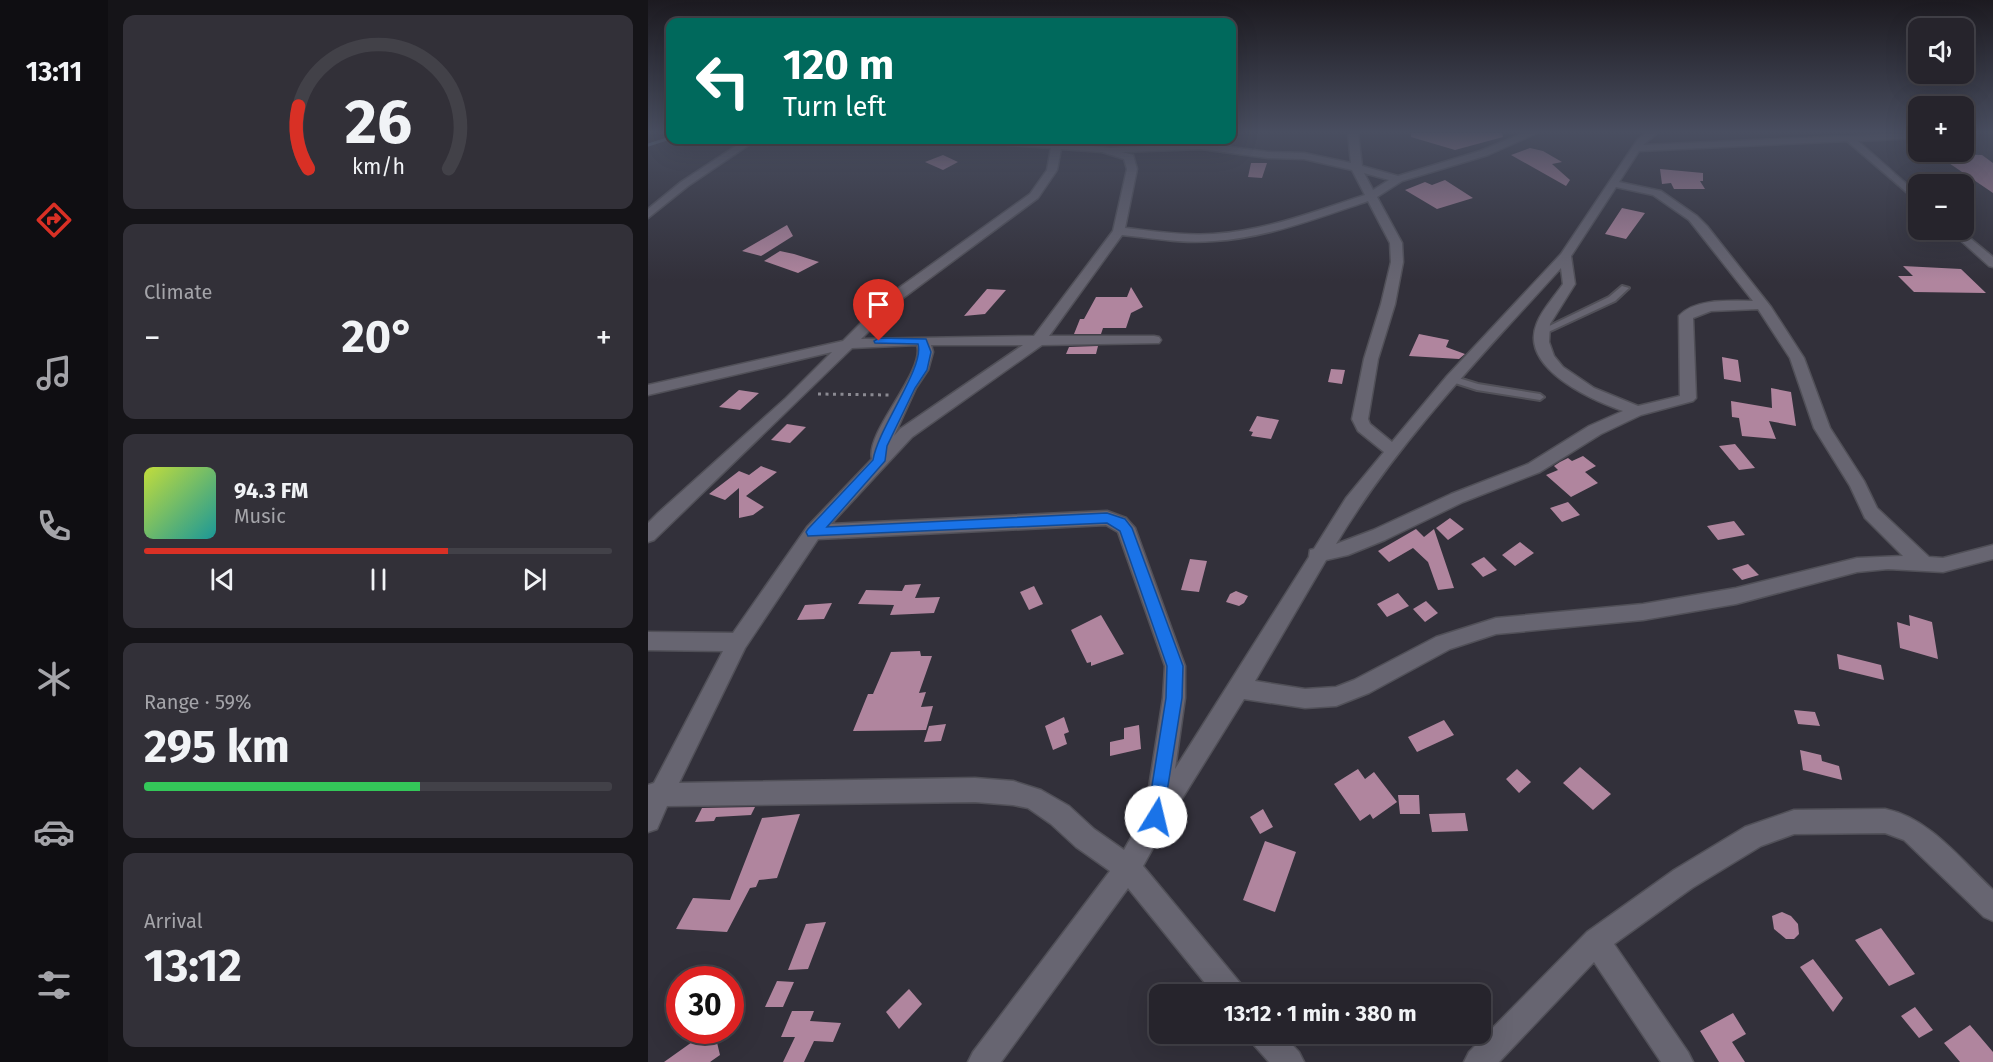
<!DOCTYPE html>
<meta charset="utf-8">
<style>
body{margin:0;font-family:"Fira Sans",sans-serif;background:#323038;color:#f1f3f6;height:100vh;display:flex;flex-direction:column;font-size:22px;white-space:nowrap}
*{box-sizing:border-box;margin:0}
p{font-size:20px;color:#a4a4a9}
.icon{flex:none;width:33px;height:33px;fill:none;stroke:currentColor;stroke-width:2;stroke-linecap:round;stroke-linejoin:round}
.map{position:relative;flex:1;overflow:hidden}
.panel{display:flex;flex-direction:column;gap:15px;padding:15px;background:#151418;width:540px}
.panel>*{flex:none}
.guide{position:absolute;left:18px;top:18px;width:570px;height:126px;border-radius:12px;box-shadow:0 6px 24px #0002,0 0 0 2px #424148;background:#00695c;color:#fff;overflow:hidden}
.tools{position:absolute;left:1260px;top:18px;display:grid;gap:12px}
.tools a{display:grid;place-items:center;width:66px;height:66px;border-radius:12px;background:#26242c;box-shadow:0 6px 24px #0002,0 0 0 2px #424148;font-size:30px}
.speed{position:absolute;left:18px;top:966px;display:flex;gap:12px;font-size:30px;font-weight:700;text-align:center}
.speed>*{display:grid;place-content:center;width:78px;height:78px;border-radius:50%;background:#26242c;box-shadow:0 6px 24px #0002,0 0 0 2px #424148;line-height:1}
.speed .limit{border:9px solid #d22;background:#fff;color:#111}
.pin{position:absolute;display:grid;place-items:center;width:51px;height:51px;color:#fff;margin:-62px -26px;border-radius:50% 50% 50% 0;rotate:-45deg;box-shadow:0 0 6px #0007}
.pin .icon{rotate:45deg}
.me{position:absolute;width:66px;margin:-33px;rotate:9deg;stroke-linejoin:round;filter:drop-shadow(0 0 4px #0008)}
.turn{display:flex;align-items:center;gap:21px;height:126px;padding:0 18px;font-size:27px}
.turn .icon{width:78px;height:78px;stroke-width:2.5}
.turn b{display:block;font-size:42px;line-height:51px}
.big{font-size:45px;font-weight:700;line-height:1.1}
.panel .widget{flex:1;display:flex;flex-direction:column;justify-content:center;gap:9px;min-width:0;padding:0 21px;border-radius:12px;background:#323038}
.panel .dial{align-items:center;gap:0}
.dial svg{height:156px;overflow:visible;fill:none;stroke:#424148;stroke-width:7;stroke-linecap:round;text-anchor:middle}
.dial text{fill:#f1f3f6;stroke:none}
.song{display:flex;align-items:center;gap:18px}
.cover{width:72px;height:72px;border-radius:9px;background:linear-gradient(135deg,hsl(70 70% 55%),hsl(180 70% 35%))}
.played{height:6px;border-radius:3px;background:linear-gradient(90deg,#d93025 65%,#424148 65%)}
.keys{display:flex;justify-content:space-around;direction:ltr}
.heat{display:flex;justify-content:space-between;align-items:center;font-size:33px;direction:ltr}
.charge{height:9px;border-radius:4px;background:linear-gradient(90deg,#34c759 59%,#424148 0)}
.trip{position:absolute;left:501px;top:984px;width:342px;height:60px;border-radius:12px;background:#26242c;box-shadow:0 6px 24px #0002,0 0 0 2px #424148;font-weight:700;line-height:60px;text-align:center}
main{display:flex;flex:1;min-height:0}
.tab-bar{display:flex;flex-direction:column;width:108px;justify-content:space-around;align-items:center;background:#0f0e12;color:#a4a4a9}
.tab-bar .icon{width:42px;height:42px}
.tab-bar .on{color:#d93025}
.tab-bar b{font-size:27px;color:#f1f3f6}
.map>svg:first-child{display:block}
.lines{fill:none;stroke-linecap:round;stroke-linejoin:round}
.stream{stroke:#667d94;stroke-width:3}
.building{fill:#b0859e}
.lane-casing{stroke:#515058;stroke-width:4}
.street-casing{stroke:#515058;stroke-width:3}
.path{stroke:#8b8a92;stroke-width:3;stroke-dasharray:3 4.5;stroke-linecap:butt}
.lane{fill:#676571;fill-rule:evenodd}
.street{fill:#676571;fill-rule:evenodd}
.route{fill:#1a73e8;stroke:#114b97;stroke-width:1.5}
</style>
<main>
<nav class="tab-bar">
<b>13:11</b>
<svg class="icon on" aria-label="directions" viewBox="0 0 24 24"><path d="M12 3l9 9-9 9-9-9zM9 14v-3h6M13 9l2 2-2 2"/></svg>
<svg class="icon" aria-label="music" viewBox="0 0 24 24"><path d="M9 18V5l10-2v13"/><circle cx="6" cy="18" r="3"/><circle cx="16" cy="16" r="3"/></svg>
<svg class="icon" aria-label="phone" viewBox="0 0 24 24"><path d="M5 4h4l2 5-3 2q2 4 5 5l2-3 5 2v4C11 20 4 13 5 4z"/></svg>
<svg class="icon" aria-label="climate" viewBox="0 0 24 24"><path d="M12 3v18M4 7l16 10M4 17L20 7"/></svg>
<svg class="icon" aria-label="car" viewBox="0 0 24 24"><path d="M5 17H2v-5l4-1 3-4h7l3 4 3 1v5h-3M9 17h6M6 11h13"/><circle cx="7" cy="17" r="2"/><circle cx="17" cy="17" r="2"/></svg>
<svg class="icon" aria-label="filters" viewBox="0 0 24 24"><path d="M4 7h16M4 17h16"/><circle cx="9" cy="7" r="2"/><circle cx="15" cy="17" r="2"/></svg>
</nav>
<section class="panel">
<div class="widget dial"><svg viewBox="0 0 100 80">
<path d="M14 69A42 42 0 1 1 86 69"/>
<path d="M14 69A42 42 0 0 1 9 37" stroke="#d93025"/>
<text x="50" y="56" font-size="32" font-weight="700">26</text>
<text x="50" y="72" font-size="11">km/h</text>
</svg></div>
<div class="widget"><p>Climate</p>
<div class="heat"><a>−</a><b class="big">20°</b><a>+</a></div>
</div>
<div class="widget">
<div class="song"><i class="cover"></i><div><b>94.3 FM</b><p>Music</p></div></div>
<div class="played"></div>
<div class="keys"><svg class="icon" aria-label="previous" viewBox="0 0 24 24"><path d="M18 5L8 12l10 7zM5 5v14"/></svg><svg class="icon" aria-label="pause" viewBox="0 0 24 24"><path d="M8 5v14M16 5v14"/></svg><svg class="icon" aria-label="next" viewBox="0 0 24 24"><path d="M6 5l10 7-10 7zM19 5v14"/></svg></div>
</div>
<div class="widget"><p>Range · 59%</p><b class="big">295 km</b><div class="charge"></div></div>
<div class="widget"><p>Arrival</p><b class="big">13:12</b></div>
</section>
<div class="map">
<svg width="1345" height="1062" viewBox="0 0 1345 1062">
<rect width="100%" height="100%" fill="#32303a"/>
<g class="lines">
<path class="stream" d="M0 145 22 138"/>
</g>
<path class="building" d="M763 133H854L855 137 807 150 763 137Z
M882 148 895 151 914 162 904 164 922 180 918 186 863 155Z
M1301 154 1334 155 1345 163V193L1292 157H1306Z
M295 155 310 162 295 170 277 162Z
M603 163H619L614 178 600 177Z
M1012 169 1055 173V181H1052L1057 189H1026L1023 183 1014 184Z
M797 180 825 198 789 209 757 190 777 182 784 185Z
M974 208 997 213 978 239 957 234Z
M139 225 145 236 113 256 94 251Z
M132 251 146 254 171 262 150 273 116 261Z
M1255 266 1313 269 1338 293 1266 292 1250 276H1265Z
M483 287 495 307 483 313 478 328H455L453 334H426L432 319H436L448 297H479Z
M339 289 358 290 337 314 316 316Z
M771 334 801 340 798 347 817 354 811 359 761 356Z
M450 346 448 354H418L421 347Z
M1074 357 1090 360 1093 382 1076 379Z
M683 369 697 370 694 384 680 382Z
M1123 388 1143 392 1148 426 1121 421 1128 439 1094 436 1091 418 1084 417 1083 401 1124 408Z
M91 390 111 393 92 410 71 407Z
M609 416 631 420 623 439 603 436 605 432 601 431Z
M139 424 158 427 142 443 123 440Z
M1087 444 1107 468 1091 470 1071 446Z
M935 456 948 466 937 472 950 483 923 497 898 475 910 470 906 466 912 462 920 458 924 461Z
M113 466 129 472 98 496 116 507 105 515 91 518V488L77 500 61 494 91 471 101 475Z
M920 502 932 515 914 522 902 508Z
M802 518 816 529 800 540 788 528Z
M1086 521 1097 535 1070 540 1059 526Z
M768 529 776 537 786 529 806 588 790 590 780 562 765 548 741 562 730 551Z
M872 542 886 553 867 566 854 555Z
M836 557 849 570 835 577 823 564Z
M542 559 559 561 551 592 533 590Z
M1100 564 1111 575 1094 580 1084 569Z
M273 584 267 598 292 597 286 613 242 615 246 605 210 604 218 590 254 591 257 585Z
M386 586 395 604 381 610 372 592Z
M588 591 600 596 596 603 591 606 578 602 582 594Z
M750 593 761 606 739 617 729 604Z
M778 601 790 613 777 622 765 609Z
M184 603 176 619 149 620 157 605Z
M453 615 476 654 443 666V662L439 663 423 630Z
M1261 615 1284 622 1290 659 1252 648 1249 622 1262 626Z
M272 651 273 656H284L271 693 278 692 273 707 285 706 278 730 205 731 220 694H225L243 652Z
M1189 654 1233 665 1236 680 1191 669Z
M1146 710 1167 712 1172 726 1150 724Z
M416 717 421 732 416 734 419 744 405 750 397 726Z
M796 720 806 735 769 752 760 737Z
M298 724 293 741 276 742 281 726Z
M491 725 493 749 462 756V742L476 739V728Z
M1152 750 1173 755 1174 761 1191 766 1194 780 1155 770Z
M932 767 963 794 945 810 915 783Z
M710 769 717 779 726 772 749 802 725 819 722 814 712 821 686 784Z
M869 769 883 782 871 793 858 779Z
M750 795H771L772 814H752Z
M107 807 103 815 68 817 66 821 47 822 54 808Z
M615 809 625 827 612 834 602 817Z
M817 813 820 831 784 832 781 814Z
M152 814 129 878 111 880 108 887 102 888 79 932 28 929 45 898 82 900 114 818Z
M617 841 648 852 627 912 595 900Z
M1134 912 1143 916 1150 924 1151 934 1146 939H1138L1126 929 1124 916Z
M178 922 160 969 140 970 158 924Z
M1233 928 1267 974 1241 986 1207 940Z
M1165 959 1195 998 1185 1012 1152 967Z
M129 981 146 982 135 1007H117Z
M261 989 274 1004 251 1029 238 1012Z
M1267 1007 1285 1030 1271 1038 1253 1016Z
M144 1011H166L162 1021 193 1023 185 1042 166 1041 156 1062H135L147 1037H133Z
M1085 1013 1098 1034 1084 1042 1097 1062H1071L1052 1031Z
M1322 1025 1345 1052V1062H1312L1296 1043Z
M61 1030H66L72 1055 62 1062H16Z"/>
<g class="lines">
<g class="lane-casing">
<path id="lane" d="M974 286 981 288 967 301 896 334H890L889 332 961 297Z
M804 376 830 384 892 394 896 397 892 400 829 390 801 381 800 379Z"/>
</g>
<g class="street-casing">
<path id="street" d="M700 133H710L714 166 750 176 832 151 876 133H889L840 155 754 181 729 197 754 243 755 262 747 304 730 359 720 419 722 424 744 442 799 376 913 254 990 139 998 133H1009L995 145 1270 133V138L1210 141 1270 194V202L1199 141 991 151 971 182 1013 191 1049 216 1059 226 1123 307 1156 358 1182 428 1216 481 1229 508 1281 557 1295 558 1345 545V559L1295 572 1240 569 1209 572 1088 604 995 620 848 634 802 649 721 693 688 706 657 708 596 699 517 826 495 866 593 984 597 994H566L480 888 353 1062H320L325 1052 462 871 428 847 403 824 380 808 365 805 327 802 19 806 9 829 0 832V785L6 783 75 651 0 650V632L85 633 159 527 224 459C217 432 278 371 269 345L204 348 6 540 0 542V523L10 513 138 398 184 352 0 395V385L195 341 241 295 382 194 399 170 403 148 334 143 330 140 403 142 404 140H412L413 143 462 148 553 143 620 152 656 153 703 163ZM413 149 454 152 476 159 479 169 465 231 386 336 213 339 251 301 390 198 409 170ZM553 149 620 158 656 159 704 170 717 195C668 211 617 231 565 234 536 236 506 231 477 228L489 169 485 155 474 152ZM716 173 741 180 725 190ZM968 187 1005 195 1041 220 1105 301C1083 301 1047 298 1031 316L1032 396 990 406 946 388 915 367 906 356 901 342 902 324 927 284 923 256ZM720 201 742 243 743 262 733 304 716 359 704 419 710 431 736 452 698 498 666 549 662 550 661 557 527 769 537 698V666L487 528 478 518 459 511 183 524 264 437 394 345 511 343 513 340 511 337 506 336H401L474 235C504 238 535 244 566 241 618 238 670 218 720 201ZM913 268 915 284C907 296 894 310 889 323 870 368 944 400 975 411L941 426 880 464 803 494 725 530 688 544C747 445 835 354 913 268ZM1110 309 1142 358 1166 428 1202 486 1217 518 1255 556 1209 558 1088 588 995 604 848 618 788 637 706 680 688 687 657 689 607 681 678 560 700 555 737 540 815 502 892 472 953 434 993 415 1045 401 1048 398 1045 318 1063 311ZM283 345H375L252 429 246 436 268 388 280 370 285 352ZM458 525 470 532 517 666 515 698 497 813 476 850 446 829 421 806 393 790 365 781 327 778 31 783 97 648 170 539Z
M97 140H108L40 186 0 218V209L33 182Z
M1301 230H1312L1345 257V267L1341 266Z
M1237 809C1282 818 1313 860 1345 890V921L1336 917 1256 840 1237 833 1146 834 1113 846 1044 888 966 944 1040 1052 1045 1062H1013L946 962 851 1062H816L821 1052 939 932 1026 870 1097 827 1146 810Z
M601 1034H634L651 1052 656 1062H621L605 1044Z"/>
</g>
<path class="path" d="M170 394 241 395"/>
<use href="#lane" class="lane"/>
<use href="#street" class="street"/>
</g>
<linearGradient id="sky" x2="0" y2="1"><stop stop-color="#1c1a20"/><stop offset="0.47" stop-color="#494e60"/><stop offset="1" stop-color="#494e60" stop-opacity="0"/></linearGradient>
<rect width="1345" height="281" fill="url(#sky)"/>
<path class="route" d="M231 338 278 339 283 352 279 370 267 388 239 446 237 461 179 527 459 513 477 519 484 528 535 666 534 698 514 823 508 826 501 823 499 817 518 698 519 666 472 531 459 523 160 536 158 532 160 529 225 460C230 428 277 367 270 344L227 343 226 341Z"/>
</svg>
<div class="tools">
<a><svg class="icon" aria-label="sound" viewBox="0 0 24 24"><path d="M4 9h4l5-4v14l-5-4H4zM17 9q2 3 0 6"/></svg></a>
<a>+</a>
<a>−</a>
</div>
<div class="speed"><div class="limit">30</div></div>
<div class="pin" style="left:231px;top:341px;background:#d93025"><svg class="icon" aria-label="arrive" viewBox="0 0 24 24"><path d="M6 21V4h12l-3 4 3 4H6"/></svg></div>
<svg class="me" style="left:508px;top:817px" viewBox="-20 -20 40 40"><circle r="19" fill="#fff"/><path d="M0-13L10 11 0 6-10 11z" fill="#1a73e8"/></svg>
<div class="trip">13:12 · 1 min · 380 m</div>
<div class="guide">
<div class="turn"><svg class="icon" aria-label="left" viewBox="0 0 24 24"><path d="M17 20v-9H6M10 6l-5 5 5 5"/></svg><div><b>120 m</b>Turn left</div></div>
</div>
</div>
</main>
